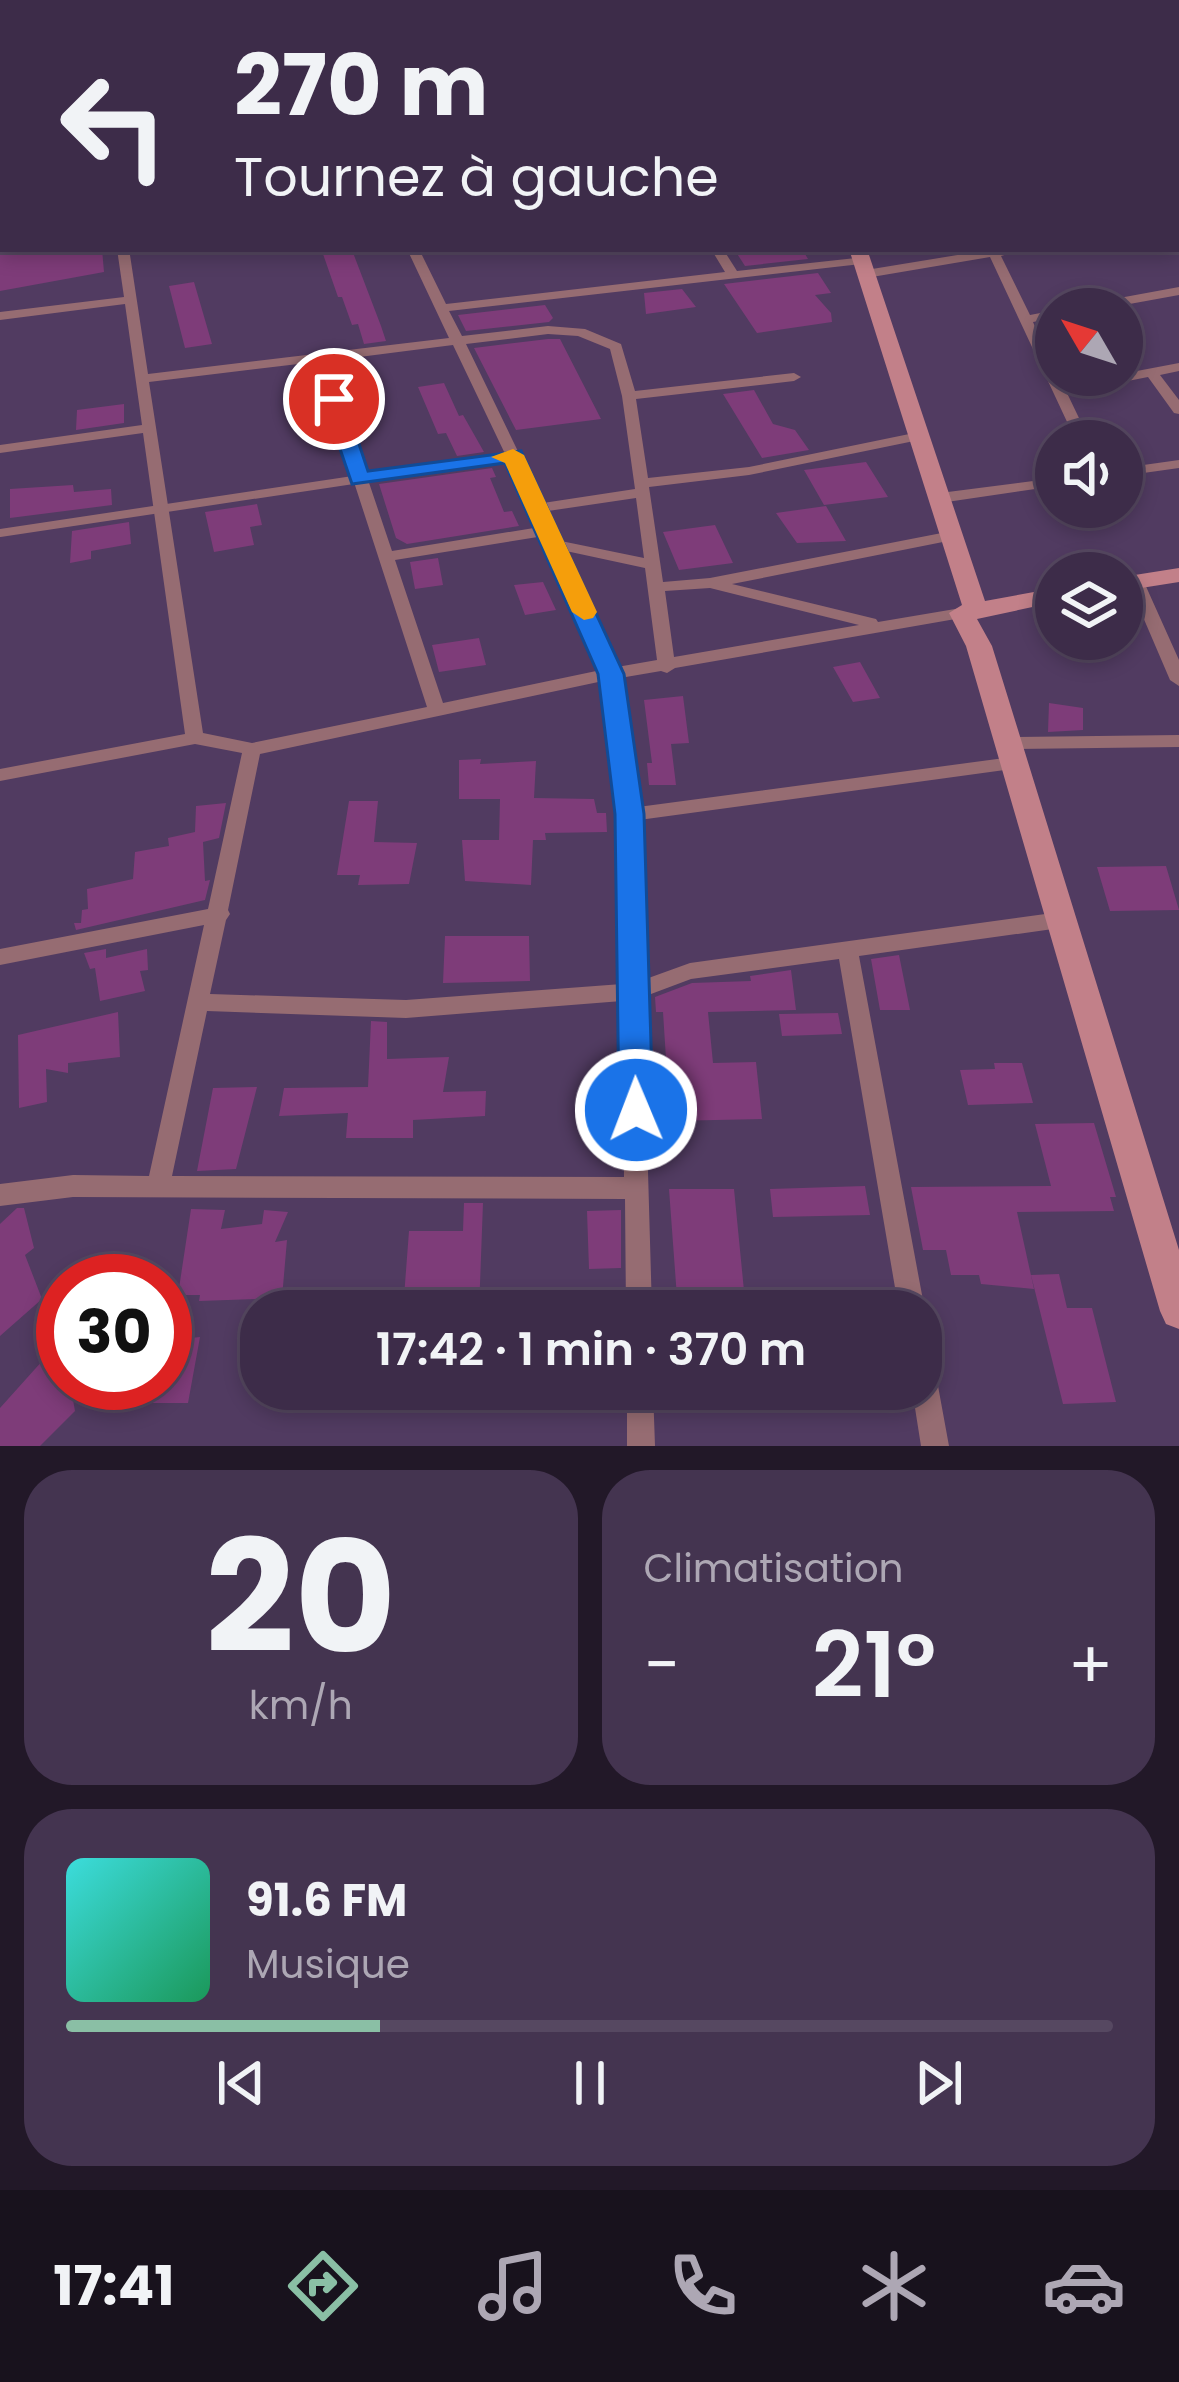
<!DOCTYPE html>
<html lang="fr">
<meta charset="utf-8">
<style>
body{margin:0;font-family:Poppins,sans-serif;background:#443450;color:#f1f3f6;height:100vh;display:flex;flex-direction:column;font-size:45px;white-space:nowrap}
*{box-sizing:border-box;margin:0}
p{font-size:39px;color:#ada7b4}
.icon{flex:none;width:66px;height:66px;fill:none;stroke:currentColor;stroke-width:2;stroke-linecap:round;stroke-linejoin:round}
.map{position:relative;height:1446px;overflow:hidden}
.details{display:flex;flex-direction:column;gap:24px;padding:24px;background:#221828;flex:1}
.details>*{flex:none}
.hud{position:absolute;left:0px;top:0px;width:1179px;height:252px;box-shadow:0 6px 18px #0003,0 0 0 3px #564861;background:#3d2c49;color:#f1f3f6;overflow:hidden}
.needle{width:78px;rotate:309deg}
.fabs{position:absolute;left:1035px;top:288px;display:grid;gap:24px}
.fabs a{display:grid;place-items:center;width:108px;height:108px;border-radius:50%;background:#3d2c49;box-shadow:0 6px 18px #0003,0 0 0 3px #564861;font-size:60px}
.speed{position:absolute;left:36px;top:1254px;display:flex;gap:24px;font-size:60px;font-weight:700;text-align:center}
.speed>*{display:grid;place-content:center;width:156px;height:156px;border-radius:50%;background:#3d2c49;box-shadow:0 6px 18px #0003,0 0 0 3px #564861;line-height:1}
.speed .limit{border:18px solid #d22;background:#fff;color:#111}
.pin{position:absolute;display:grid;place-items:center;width:102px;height:102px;color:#fff;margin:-51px;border:6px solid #fff;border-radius:50%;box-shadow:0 3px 12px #0007}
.me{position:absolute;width:132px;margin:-66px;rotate:359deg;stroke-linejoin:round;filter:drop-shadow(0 0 9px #0008)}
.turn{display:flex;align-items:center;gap:42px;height:252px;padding:0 36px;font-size:54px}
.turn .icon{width:156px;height:156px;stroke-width:2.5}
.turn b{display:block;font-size:84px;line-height:102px}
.big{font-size:90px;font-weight:600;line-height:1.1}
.details .card{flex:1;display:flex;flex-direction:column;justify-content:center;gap:18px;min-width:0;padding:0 42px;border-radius:48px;background:#443450}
.details .dial{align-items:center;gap:0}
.dial b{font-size:156px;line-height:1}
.song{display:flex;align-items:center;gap:36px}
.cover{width:144px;height:144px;border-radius:18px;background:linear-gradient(135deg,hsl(180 70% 55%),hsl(150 70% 35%))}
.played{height:12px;border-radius:6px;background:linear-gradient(90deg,#8abfa5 30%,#564861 30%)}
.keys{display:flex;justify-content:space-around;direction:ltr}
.heat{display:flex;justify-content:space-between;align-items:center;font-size:66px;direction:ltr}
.details .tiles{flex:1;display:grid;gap:24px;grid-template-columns:1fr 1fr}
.card:last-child{grid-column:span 2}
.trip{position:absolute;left:240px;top:1290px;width:702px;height:120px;border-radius:48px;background:#3d2c49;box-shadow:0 6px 18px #0003,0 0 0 3px #564861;font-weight:600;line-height:120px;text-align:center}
.tab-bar{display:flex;height:192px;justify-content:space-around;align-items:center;background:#18121d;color:#ada7b4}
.tab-bar .icon{width:84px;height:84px}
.tab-bar .active{color:#8abfa5}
.tab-bar b{font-size:54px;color:#f1f3f6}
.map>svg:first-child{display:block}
.building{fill:#7e3c79}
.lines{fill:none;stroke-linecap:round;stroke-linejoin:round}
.lane{stroke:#966c72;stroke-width:8}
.street{fill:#966c72;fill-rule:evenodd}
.secondary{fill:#c28089;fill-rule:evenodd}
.route{fill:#1a73e8;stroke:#114b97;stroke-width:3}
.slow{fill:#f59e0b}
</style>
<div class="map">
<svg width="1179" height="1446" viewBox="0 0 1179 1446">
<rect width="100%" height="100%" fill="#513b61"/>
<path class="building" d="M0 249H102L104 272 0 291Z
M734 249H802L808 259 745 266Z
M352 250 381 326 386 341 364 344 358 324 352 325 342 297H338L323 254Z
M818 273 831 293 815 295 831 313 832 322 757 333 724 284Z
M194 282 212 344 185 348 169 286Z
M682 289 696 307 646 314 644 293Z
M545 305 553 318 549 322 466 331 458 315Z
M548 339H560L601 419 516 430 474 348Z
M444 383 459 416 463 415 484 452 457 456 446 433 438 434 418 387Z
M754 390 773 424 795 430 809 450 762 458 723 394Z
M124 404V423L76 430 77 410Z
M866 462 888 497 824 505 804 470Z
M492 468 496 477 490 478 504 512 512 511 519 526 407 544 396 538 379 484Z
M73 485 74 492 111 489 112 505 10 518V489Z
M257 504 262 525 250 527 254 545 214 552 205 512Z
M826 506 846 541 797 543 776 513Z
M129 522 131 544 91 551V559L70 563 72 531Z
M715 525 733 563 679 570 663 532Z
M438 558 443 585 415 589 410 562Z
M543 582 556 610 525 615 514 585Z
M479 638 486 665 439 672 432 645Z
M860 662 880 698 853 702 833 667Z
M683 696 689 743 671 744 676 785H649L647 763H652L644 700Z
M1049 703 1083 708V730L1048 732Z
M481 759 480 764 536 761 534 798 594 799 597 813H606L607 832 545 833 546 840H533L531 885 465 881 462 840H499L500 799H459V760Z
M349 801H378L374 842 417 843 409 884 358 885 360 875H337Z
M226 803 219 838 203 842 205 881 210 880 205 900 76 930 74 923H81L82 910 88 909 87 889 133 879 135 852 169 846 168 838 195 832 196 806Z
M1166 866 1179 910 1110 911 1097 867Z
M445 936H529L530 981 443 983Z
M106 949V958L147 949 148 970 140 971 145 991 100 1001 95 968 90 969 84 953Z
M899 955 910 1010H880L871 959Z
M791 970 796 1010 708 1012 713 1063 756 1062 762 1119 670 1121 663 1012H656L655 997 692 983 751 981 750 976Z
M118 1012 120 1057 68 1063V1073L46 1069 47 1102 19 1108 18 1035Z
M838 1013 842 1034 782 1036 779 1014Z
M371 1021 387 1022V1059L449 1057 443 1092 486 1091 485 1116 413 1120V1138H346L348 1113 279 1116 284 1088 368 1087Z
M994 1063H1022L1033 1103 968 1105 960 1070 995 1069Z
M257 1087 236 1169 197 1171 213 1088Z
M1094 1123 1116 1197H1110L1114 1211 1017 1212 1034 1289 981 1284 979 1275H951L946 1250H923L911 1187 1051 1186 1035 1124Z
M865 1186 870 1215 773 1217 770 1189Z
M669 1189H734L746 1311H678Z
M464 1203H483L479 1311H416V1296L404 1297 409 1231H463Z
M17 1208H24L34 1248 25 1255 42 1299 0 1336V1224Z
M191 1209 225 1210 221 1229 262 1224 264 1210 288 1212 275 1242 287 1240 282 1298 199 1301 200 1295H178Z
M621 1210V1268L589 1269 587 1211Z
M1059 1274 1067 1308H1092L1116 1402 1063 1404 1031 1275Z
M856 1287 860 1311H793L791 1288Z
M200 1337 188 1403H151L155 1383H165V1341Z
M63 1350V1383H70L75 1411 40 1446H0V1408L44 1359 49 1363Z"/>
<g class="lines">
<path class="lane" d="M0 533 513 456"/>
<path class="street" d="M0 0H6V3H3L2 45Z
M81 0H89L90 3H82Z
M196 0H204L205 3H197Z
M298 0H306L307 3H299Z
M515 0H523L524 3H516Z
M628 0H636L637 3H629Z
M702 0H710L711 3H703Z
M876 0H884L883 3H875Z
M926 0H977L987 3H936Z
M1062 0H1070V3H1062Z
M1176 9H1179V15H1176Z
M1176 37H1179V43H1176Z
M0 69H3V75H0Z
M1176 70H1179V76H1176Z
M0 130H3V136H0Z
M1176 143 1179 144V152L1176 151Z
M1179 218V226L1176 227V219Z
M117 249H157L151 253 130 255 148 374 449 338 407 249H419L446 304 725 272 711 249H723L737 271 865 257V263L861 264 449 311 462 336 548 326 585 329 621 344 635 391 794 373 801 377 794 381 636 399 648 478 749 467 919 432 926 436 919 440 749 475 649 487 663 582 710 578 952 531 960 536 958 539 732 584 876 619 878 622 961 608 967 609 969 613 967 617 675 668 667 673 661 671 620 678 638 807 1012 757 1021 763 1012 769 639 820 643 980 690 963 1060 912 1067 914 1070 920 1067 926 1060 928 859 956 925 1311 921 1319V1311H899L839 959 691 979 643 997 652 1311H626L625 1199 73 1197 0 1206V1184L73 1175 149 1176 204 925 0 965V949L208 909 242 753 195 744 0 781V769L185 734 143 433 0 453V445L142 425 125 304 0 320V312L124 297ZM548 334 578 336 610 349 622 396 635 489 543 503 466 344ZM453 345 540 527 392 551 328 361ZM315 362 427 707 252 743 203 733 149 382ZM636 498 644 558 561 541 548 511ZM544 536 601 670 443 703 395 560ZM566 551 645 568 657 660 617 667ZM710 588 859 625 674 657 665 591ZM603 681 619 815 622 984 406 1000 210 994 226 920 230 914 228 910 260 754ZM622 1001 624 1177 172 1176 207 1011 406 1018Z
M994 249H1025L1001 256 1030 315 1056 310V318L1033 322 1056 375 1063 385 1179 363V371L1160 375 1179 400V414L1174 413 1148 377 1067 393 1090 441H1076L990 257 866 278 860 274 866 270Z
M1179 287V295L1102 309H1075L1081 305Z
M1179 460V468L1122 476V468Z
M1056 478V486L940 503 932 498 940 493Z
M1136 577 1144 582 1179 660V686L1170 680 1128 582Z
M1179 735V747L1007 749 998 743 1007 737Z
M921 1351 930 1355 934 1364 949 1446H921L912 1389H921Z
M627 1389H653L655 1446H627Z"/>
<path class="secondary" d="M0 173H3V183H0Z
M849 249H867L985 601 1056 588V602L977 619 992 646 1179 1250V1329L1166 1324 1160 1311 966 646 949 613 962 605Z
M1179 568V582L1122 591V577Z"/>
</g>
<path class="route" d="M334 393 344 399 368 471 521 451 624 674 644 814 653 1110 648 1120 636 1124 624 1120 619 1110 615 814 598 674 505 463 352 484 323 399Z"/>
<path class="slow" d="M513 449 524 455 597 612 593 618 584 620 572 612 505 463 491 457Z"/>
</svg>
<div class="fabs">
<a><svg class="needle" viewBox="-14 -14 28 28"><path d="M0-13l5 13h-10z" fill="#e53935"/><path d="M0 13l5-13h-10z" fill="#ada7b4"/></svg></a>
<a><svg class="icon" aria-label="sound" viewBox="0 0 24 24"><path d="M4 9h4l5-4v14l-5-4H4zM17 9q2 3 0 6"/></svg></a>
<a><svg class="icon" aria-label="layers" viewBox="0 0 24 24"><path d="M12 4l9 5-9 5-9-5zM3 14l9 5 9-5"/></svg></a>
</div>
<div class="speed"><div class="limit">30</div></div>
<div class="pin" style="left:334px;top:399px;background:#d93025"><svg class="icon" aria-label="arrive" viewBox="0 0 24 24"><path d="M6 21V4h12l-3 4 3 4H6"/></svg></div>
<svg class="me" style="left:636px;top:1110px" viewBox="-20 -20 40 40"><circle r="17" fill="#1a73e8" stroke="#fff" stroke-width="3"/><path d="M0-11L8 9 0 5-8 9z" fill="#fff"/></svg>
<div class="trip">17:42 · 1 min · 370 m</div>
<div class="hud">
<div class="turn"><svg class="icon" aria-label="left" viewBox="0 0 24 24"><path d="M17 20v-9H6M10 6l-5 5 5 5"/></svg><div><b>270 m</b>Tournez à gauche</div></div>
</div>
</div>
<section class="details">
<div class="tiles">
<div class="card dial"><b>20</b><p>km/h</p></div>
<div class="card"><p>Climatisation</p>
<div class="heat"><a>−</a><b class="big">21°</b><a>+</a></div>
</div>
<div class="card">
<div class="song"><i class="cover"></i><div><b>91.6 FM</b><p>Musique</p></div></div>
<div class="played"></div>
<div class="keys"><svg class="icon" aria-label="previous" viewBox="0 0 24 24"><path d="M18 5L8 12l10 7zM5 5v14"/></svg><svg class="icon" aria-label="pause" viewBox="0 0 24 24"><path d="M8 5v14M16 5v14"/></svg><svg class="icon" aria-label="next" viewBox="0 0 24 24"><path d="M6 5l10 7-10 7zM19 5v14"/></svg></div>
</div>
</div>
</section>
<nav class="tab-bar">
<b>17:41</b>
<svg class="icon active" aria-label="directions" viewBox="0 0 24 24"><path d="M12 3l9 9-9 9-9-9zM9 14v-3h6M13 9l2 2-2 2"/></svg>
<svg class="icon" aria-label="music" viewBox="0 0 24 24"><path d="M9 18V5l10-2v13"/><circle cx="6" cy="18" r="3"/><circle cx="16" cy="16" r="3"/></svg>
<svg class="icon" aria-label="phone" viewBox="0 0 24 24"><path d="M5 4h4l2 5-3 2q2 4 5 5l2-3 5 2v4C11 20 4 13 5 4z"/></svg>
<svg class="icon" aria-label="climate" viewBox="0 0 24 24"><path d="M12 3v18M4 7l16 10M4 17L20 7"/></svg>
<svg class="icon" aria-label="car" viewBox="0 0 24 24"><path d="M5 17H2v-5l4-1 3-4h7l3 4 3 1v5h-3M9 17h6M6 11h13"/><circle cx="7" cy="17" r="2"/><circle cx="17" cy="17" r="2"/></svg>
</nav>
